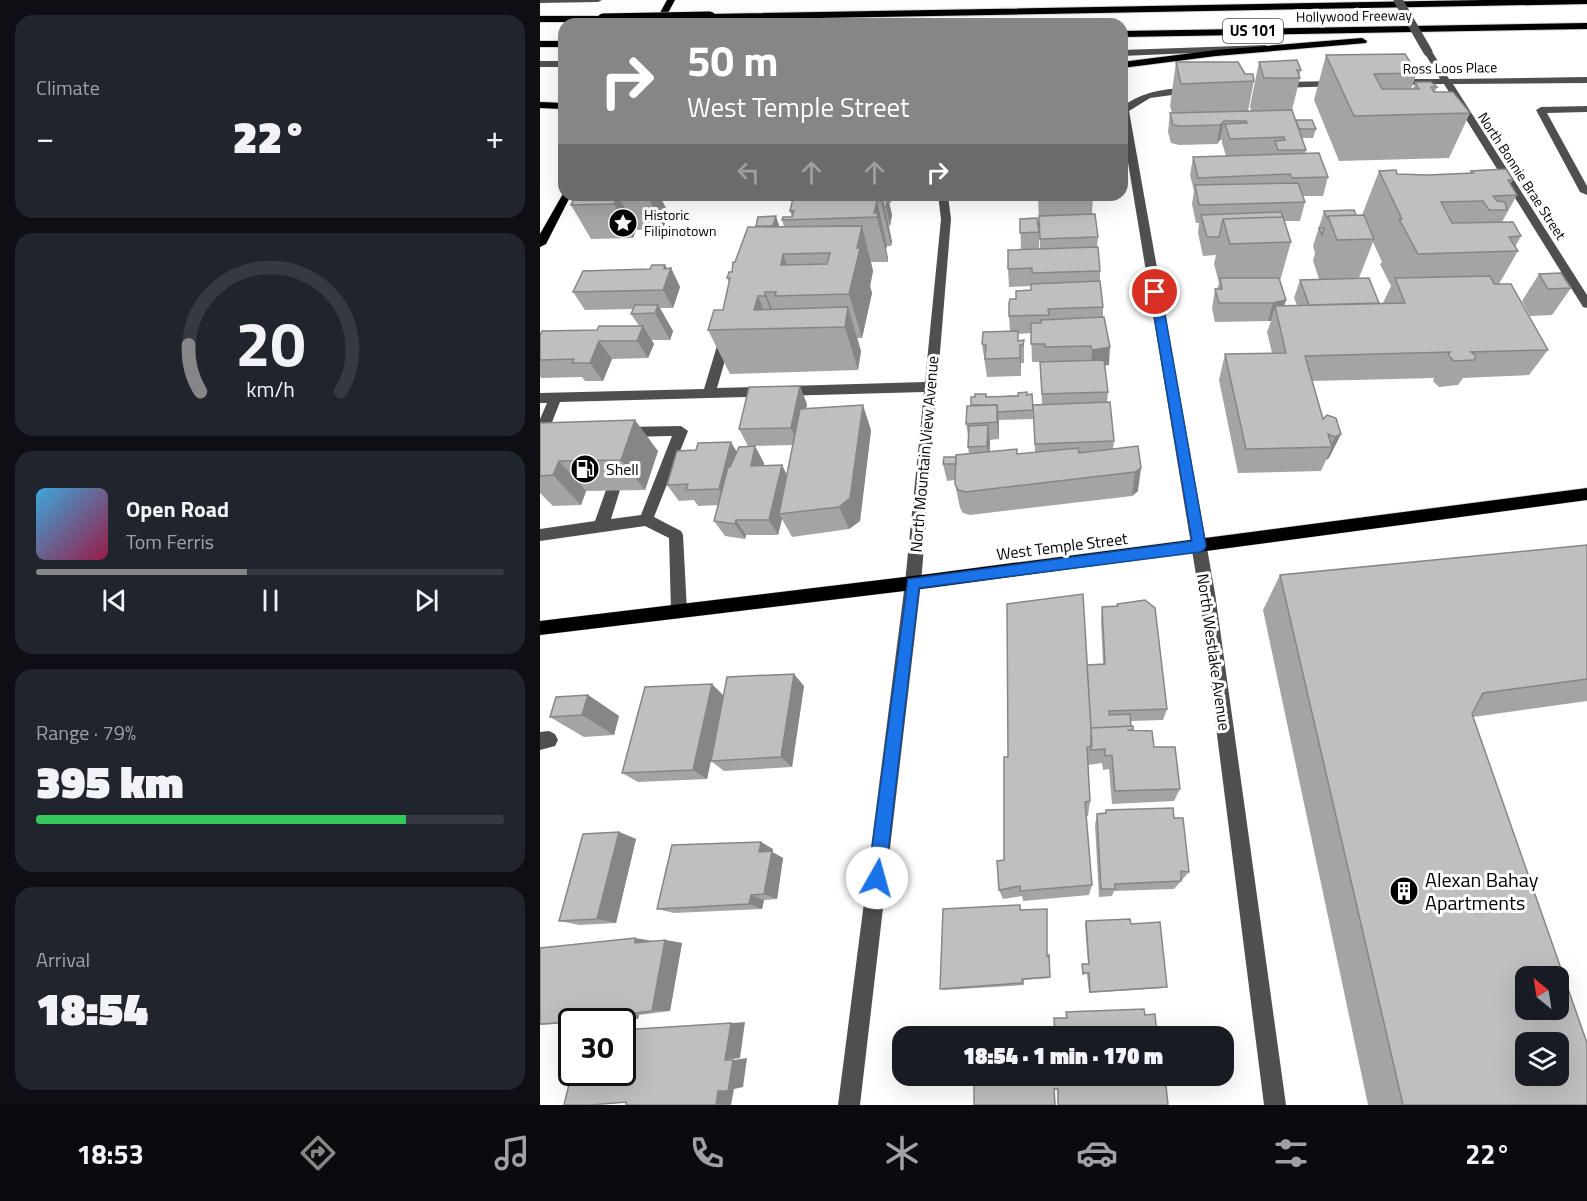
<!DOCTYPE html>
<meta charset="utf-8">
<style>
body{margin:0;font-family:"Titillium Web",sans-serif;background:#20242c;color:#f1f3f6;height:100vh;display:flex;flex-direction:column;font-size:22px;white-space:nowrap}
*{box-sizing:border-box;margin:0}
p{font-size:20px;color:#9ea1a6}
.icon{flex:none;width:33px;height:33px;fill:none;stroke:currentColor;stroke-width:2;stroke-linecap:round;stroke-linejoin:round}
.map{position:relative;flex:1;overflow:hidden}
.panel{display:flex;flex-direction:column;gap:15px;padding:15px;background:#0d0f14;width:540px}
.panel>*{flex:none}
.top-card{position:absolute;left:18px;top:18px;width:570px;height:183px;border-radius:18px;box-shadow:0 6px 24px #0002;background:#858687;color:#fff;overflow:hidden}
.needle{width:39px;rotate:330deg}
.controls{position:absolute;left:975px;top:966px;display:grid;gap:12px}
.controls a{display:grid;place-items:center;width:54px;height:54px;border-radius:12px;background:#171b24;box-shadow:0 6px 24px #0002;font-size:30px}
.speed{position:absolute;left:18px;top:1008px;display:flex;gap:12px;font-size:30px;font-weight:700;text-align:center}
.speed>*{display:grid;place-content:center;width:78px;height:78px;border-radius:50%;background:#171b24;box-shadow:0 6px 24px #0002;line-height:1}
.speed .limit{border:3px solid #111;border-radius:9px;background:#fff;color:#111}
.pin{position:absolute;display:grid;place-items:center;width:51px;height:51px;color:#fff;margin:-26px;border:3px solid #fff;border-radius:50%;box-shadow:0 2px 6px #0007}
.me{position:absolute;width:66px;margin:-33px;rotate:7deg;stroke-linejoin:round;filter:drop-shadow(0 0 4px #0008)}
.turn{display:flex;align-items:center;gap:21px;height:126px;padding:0 30px;font-size:27px}
.turn .icon{width:78px;height:78px;stroke-width:2.5}
.turn b{display:block;font-size:42px;line-height:51px}
.lanes{display:flex;align-items:center;height:57px;padding:0 30px;background:#0003;justify-content:center;gap:30px;direction:ltr}
.lanes .off{opacity:.35}
.big{font-size:45px;font-weight:800;line-height:1.1}
.panel .card{flex:1;display:flex;flex-direction:column;justify-content:center;gap:9px;min-width:0;padding:0 21px;border-radius:18px;background:#20242c}
.panel .dial{align-items:center;gap:0}
.dial svg{height:156px;overflow:visible;fill:none;stroke:#363941;stroke-width:7;stroke-linecap:round;text-anchor:middle}
.dial text{fill:#f1f3f6;stroke:none}
.song{display:flex;align-items:center;gap:18px}
.cover{width:72px;height:72px;border-radius:9px;background:linear-gradient(135deg,hsl(200 70% 55%),hsl(340 70% 35%))}
.played{height:6px;border-radius:3px;background:linear-gradient(90deg,#858687 45%,#363941 45%)}
.keys{display:flex;justify-content:space-around;direction:ltr}
.heat{display:flex;justify-content:space-between;align-items:center;font-size:33px;direction:ltr}
.charge{height:9px;border-radius:4px;background:linear-gradient(90deg,#34c759 79%,#363941 0)}
.trip{position:absolute;left:352px;top:1026px;width:342px;height:60px;border-radius:18px;background:#171b24;box-shadow:0 6px 24px #0002;font-weight:800;line-height:60px;text-align:center}
.tab-bar{display:flex;height:96px;justify-content:space-around;align-items:center;background:#090b0e;color:#9ea1a6}
.tab-bar .icon{width:42px;height:42px}
.tab-bar .current{color:#858687}
.tab-bar b{font-size:27px;color:#f1f3f6}
main{display:flex;flex:1;min-height:0}
.map>svg:first-child{display:block}
.lines{fill:none;stroke-linecap:round;stroke-linejoin:round}
.major-casing{stroke:#dbdbdb;stroke-width:1}
.highway-casing{stroke:#dbdbdb;stroke-width:2}
.minor{fill:#4f4f4f;fill-rule:evenodd}
.major{fill:#000;fill-rule:evenodd}
.highway{fill:#000;fill-rule:evenodd}
.highway-bridge-casing{stroke:#dbdbdb;stroke-width:12;stroke-linecap:butt}
.minor-bridge{stroke:#4f4f4f;stroke-width:9}
.highway-bridge{stroke:#000;stroke-width:11}
.wall{fill:#a4a4a4;fill-rule:evenodd}
.shaded-wall{fill:#868686}
.building{fill:#bfbfbf;stroke:#868686;stroke-width:1.5;fill-rule:evenodd}
.route{fill:#1a73e8;stroke:#114b97;stroke-width:1.5}
.labels{text-anchor:middle;stroke-width:6;stroke-linejoin:round;paint-order:stroke}
.far-street-label{font-size:14px;fill:#000;stroke:#fff}
.far-poi-label{font-size:14px;fill:#000;stroke:#fff;text-anchor:start}
.shield{fill:#fff;stroke:#4c4c4c;stroke-width:1.5}
.shield-label{font-size:15px;font-weight:bold;fill:#000}
.street-label{font-size:16px;fill:#000;stroke:#fff}
.poi-label{font-size:16px;fill:#000;stroke:#fff;text-anchor:start}
.near-poi-label{font-size:20px;fill:#000;stroke:#fff;text-anchor:start}
</style>
<main>
<section class="panel">
<div class="card"><p>Climate</p>
<div class="heat"><a>−</a><b class="big">22°</b><a>+</a></div>
</div>
<div class="card dial"><svg viewBox="0 0 100 80">
<path d="M14 69A42 42 0 1 1 86 69"/>
<path d="M14 69A42 42 0 0 1 8 45" stroke="#858687"/>
<text x="50" y="56" font-size="32" font-weight="700">20</text>
<text x="50" y="72" font-size="11">km/h</text>
</svg></div>
<div class="card">
<div class="song"><i class="cover"></i><div><b>Open Road</b><p>Tom Ferris</p></div></div>
<div class="played"></div>
<div class="keys"><svg class="icon" aria-label="previous" viewBox="0 0 24 24"><path d="M18 5L8 12l10 7zM5 5v14"/></svg><svg class="icon" aria-label="pause" viewBox="0 0 24 24"><path d="M8 5v14M16 5v14"/></svg><svg class="icon" aria-label="next" viewBox="0 0 24 24"><path d="M6 5l10 7-10 7zM19 5v14"/></svg></div>
</div>
<div class="card"><p>Range · 79%</p><b class="big">395 km</b><div class="charge"></div></div>
<div class="card"><p>Arrival</p><b class="big">18:54</b></div>
</section>
<div class="map">
<svg width="1047" height="1105" viewBox="0 0 1047 1105">
<rect width="100%" height="100%" fill="#fff"/>
<g class="lines">
<g class="major-casing">
<path id="major" d="M127 0H135L122 24H114Z
M24 192V195H31L6 244 0 247V234Z
M1047 488V500L389 588 0 635V621L389 574Z"/>
</g>
<g class="highway-casing">
<path id="highway" d="M943 0H1047V4L170 20 165 17 170 14Z
M0 16H63L68 19 63 22H0Z
M1047 23V29L582 37V31Z
M822 38 827 41 826 43 676 56 582 68V62L676 50Z
M0 41H24V47H0Z
M0 102 24 103V109L0 108Z"/>
</g>
<path class="minor" d="M0 0H62L58 2 0 3Z
M726 45V49L723 50 582 56V50Z
M888 49 891 50 909 79 1047 77V83L913 84 1047 295V308L1043 307 904 84 855 85 850 82 855 79H900L884 52Z
M0 61H24V67H0Z
M798 81 801 82V86L738 88 733 85 738 82Z
M651 87 654 88V92L610 98 589 111 675 593 746 1105H724L659 593 582 126V107C602 91 626 89 651 87Z
M1047 106V112L1007 113 1047 186V195L1040 192 996 110 1001 107Z
M398 195H408L411 219 381 583 320 1105H298L365 583 384 392 20 402 7 435 0 440V419L7 403H0V393L164 389 180 336 186 332 192 336 177 388 385 382 401 219Z
M141 426 148 431 114 517 141 531 143 535 147 611 145 616 139 618 133 616 131 611 129 538 105 526 0 541V529L55 521 66 490 68 486H78L80 490 71 519 101 515 132 436 84 437 77 432 84 427Z
M9 731 15 734 18 740 15 746 0 750V732Z"/>
<use href="#major" class="major"/>
<use href="#highway" class="highway"/>
<g class="highway-bridge-casing">
<path id="highway-bridge" d="M63 19 170 17"/>
</g>
<path class="minor-bridge" d="M858 0 888 52"/>
<use href="#highway-bridge" class="highway-bridge"/>
</g>
<path class="wall" d="M786 55 877 73 871 89H873L875 82 897 87 895 92 930 113 909 158 799 161 774 100Z
M636 62 705 74 714 81 708 111H711L710 106 719 62 761 70 759 76 760 78 752 110 756 120 776 129 773 138H762L766 150 765 154 788 177 783 196H763L765 202 760 221H744L751 242 740 281 746 300 744 306 757 305 754 298 760 280 779 279 773 261 775 253 773 246 784 211 816 215H822L839 171 857 174 888 175 930 173 931 171 973 180 970 184 977 195 962 222 981 236 975 247 978 251 959 284 1008 350 989 375 923 378 918 385 899 387 893 381 894 378 772 381 783 419 801 434 789 458 786 460 781 471 698 473 679 380 685 354 732 353 727 332 731 321 675 322 672 308 675 289H677L679 283 674 264 676 255 663 256 658 233 659 223H656L652 204 654 191 650 175 653 157 686 156 682 143V140H680L677 144 639 145 631 143 628 132 630 113H632L630 106ZM833 242 842 262 840 264 851 286 843 303H839L819 278Z
M36 195H119L129 214 123 228 96 230 93 238 51 239 31 205Z
M147 195H189L148 198Z
M271 195H352L351 203H349L352 215 350 226H349L352 242 351 246H347L346 249 348 258V262H331L333 271 330 286 332 293 322 338H317L321 351 318 370 190 374 168 330 183 310 189 282 187 278 192 272 195 262 216 227 239 225V226H244L242 220 252 217 250 211 261 198 270 196Z
M498 195H553L552 215 558 237 557 247 560 271V281L563 307V317L569 365H565L568 392 567 402 574 441 573 449 598 446V491L592 496 430 515 423 513 420 508 415 484V480L407 481 403 464 416 457 429 454 428 447V435L426 424 431 405 446 397 492 394 493 419 459 420V439L449 440 450 452 477 454 495 452 493 405 502 404 500 362H505H492L491 333 478 334V341L484 340V363H481V376L447 377 442 344 470 331 469 316 476 299 491 290V286L469 287 468 269 481 249 480 219 499 232V249H500Z
M125 265 127 268H131L140 287 133 308H120L133 331 130 340H111L114 344 108 358 72 359 63 381H45L42 377 1 378 0 376V335L99 326 91 314 93 309 45 310 33 292Z
M999 274 1031 288 1012 315 990 316 982 301Z
M267 404 266 409 331 430 320 521 309 529 252 537 242 519 238 535H206L205 539 185 536 174 521 178 505 158 506 154 500 139 501 127 485 196 452 224 463V466L242 465 247 475 253 445 208 446 199 429Z
M0 423 118 451 105 490 46 491 41 505 13 506 0 493Z
M1047 545V701L933 717 1047 1105H828L723 610 740 575Z
M577 604 627 709 623 720 591 721V726L593 730 614 747 640 789 634 801 572 804 569 769 563 770 562 763 548 765 550 801 548 816 546 817 552 885 549 895 483 901 482 896 463 899 459 890 464 860 468 757 547 665 563 664 561 620 562 607 577 606Z
M264 686 252 767 184 771 171 761 167 779 98 782 82 773 184 696Z
M48 695 79 716 74 735 44 737 10 717Z
M566 810 634 818 649 872 634 889 574 891 572 896 559 897 555 825 557 814 565 813Z
M79 832 96 839 76 923 40 925 19 921Z
M233 849 232 852 243 858 237 899 224 900 222 909 134 913 117 909Z
M482 910 507 913V956L510 958V978L484 980V985L405 990 400 989Z
M546 921 591 924 627 987 623 988 549 993 547 974 542 975V964H548L545 925Z
M125 940 142 943 130 1011 99 1015 98 1019 60 1022H32V1023L0 1025V948Z
M513 1035V1036H471Z"/>
<path class="shaded-wall" d="M684 121 680 140 677 144 680 125Z
M107 195H119L129 214 123 228Z
M342 195 352 242 351 246 341 201Z
M78 196 96 230 93 238 74 204Z
M348 197 352 215 350 226 346 207Z
M337 201 347 246 346 249 348 258V262L337 217 334 213Z
M236 216 239 225 237 235 233 226Z
M322 226 333 271 330 286 332 293 322 338 309 294Z
M243 254 258 295 241 265Z
M125 265 129 273 131 268 140 287 133 308 123 290 124 269Z
M225 292 240 328 238 329 225 296Z
M218 296 231 329 214 310Z
M746 300 740 318 735 306 731 321H728L733 303Z
M118 305 133 331 130 340 115 313Z
M308 307 321 351 318 370 305 327Z
M103 326 114 344 108 358 97 341Z
M59 341 72 359 63 381 50 363Z
M480 345 481 363V376L480 358Z
M570 347 569 365 551 367 552 350Z
M260 386 267 404 259 445 251 428Z
M323 405 331 430 320 521 309 529 299 507Z
M457 405 459 422V439L457 422Z
M95 420 118 451 105 490 81 460Z
M448 425 450 442 449 463 447 446Z
M801 434 789 458 786 460 792 447H790L795 437Z
M191 442 201 459 189 505 179 489Z
M215 446 224 463 220 482 211 466Z
M19 461 46 491 41 505 13 475Z
M242 465 250 482 239 514 242 519 238 535 229 520Z
M601 468 598 491 592 496 595 472Z
M196 520 206 535 205 539 195 524Z
M254 674 264 686 252 767 241 757Z
M172 684 184 696 167 779 153 770Z
M48 695 79 716 74 735 42 715Z
M79 832 96 839 76 923 57 919Z
M221 842 233 849 232 852 243 858 237 899 224 894 219 852Z
M211 895 224 900 222 909 209 904Z
M95 938 113 941 95 943Z
M125 940 142 943 130 1011H112Z
M79 1015H99L98 1019H79Z
M205 1022 200 1058 185 1060 191 1023Z
M207 1058 203 1087 194 1089 191 1105H176L178 1091 193 1060Z"/>
<path class="building" d="M865 54 877 73 834 74 842 89H879L875 82H891L897 87H891L894 92H913L930 113 814 116 786 55Z
M757 60 761 70H757L760 78H724L719 62Z
M636 62H698L705 74H713L714 81 641 84Z
M752 110 766 150H738L735 141 745 140 744 137 690 139 685 124 707 123 706 121H684L680 125 641 126 633 125 630 113Z
M756 120H772L776 129H759Z
M779 153 788 177 752 178 750 174 658 178 653 157Z
M966 169 973 180H968L977 195 953 196 957 201 965 202 967 210H949L943 201 901 202 912 223 973 222 981 236 969 237 978 251 878 254 859 219H862L839 171 856 170 857 174 888 175 933 173 931 171Z
M758 183 765 202 659 205 655 185Z
M36 195H88L78 196 74 204 31 205Z
M271 195H342V196L339 195 266 196H270Z
M339 195 342 196 341 201H337L334 213H338L337 217 242 220 243 217H252L254 211H250L253 198H265L266 196Z
M342 197H348L346 207H344Z
M814 210 816 215 788 216 787 218 784 211Z
M741 212 743 217 683 219 679 237H667L661 215Z
M555 214 558 237 500 239 499 216Z
M824 215 834 239 797 240 788 216Z
M236 216 233 226H216L218 217Z
M743 217 751 242 690 244 683 219Z
M497 218 499 232 480 233V219Z
M322 226 317 248H320L309 294 235 296 236 292H225V296H218L214 310 308 307 305 327 168 330 174 310H183L190 278H187L189 272H192L193 262H195L208 227ZM290 253 287 264 241 265 243 254Z
M779 228H784L782 235Z
M558 247 560 271 492 273V268L468 269V250Z
M112 265H125L124 269 131 268 123 290 33 292 43 271 110 269Z
M1021 273 1031 288 1008 289 999 274Z
M950 276 954 284H971L1008 350 931 352 936 356 934 360 914 361 908 355 910 352 765 356 783 419 787 415 796 418 801 434 795 437 788 434 792 447 706 449 685 354 746 353 735 306 865 303 855 278Z
M680 278H739L746 300 733 303H679L675 289H682Z
M829 278 839 303 769 305 760 280Z
M560 281 563 307 508 309 509 315 469 316V303L470 299H476V291L491 290V284Z
M95 305H118L115 313 91 314Z
M564 317 570 347 552 350 551 346 505 347V344H491V323H501V320Z
M59 326H103L97 341H59L50 363H32L34 359 0 360V335L2 331 57 330Z
M478 331V341L484 340 483 345H480V358L445 359 446 345 442 344 443 332Z
M564 360 568 392 502 394 500 362Z
M260 386 251 428 199 429 209 387Z
M487 392V395L492 394 493 410 458 412 457 405H431V397H435V394H446V397L478 396V393Z
M570 402 574 441 495 444 493 405Z
M323 405 310 498 299 507 239 514 260 409Z
M457 405V422L426 424 427 406Z
M95 420 81 460 19 461 13 475 0 476V423Z
M448 425 447 446 428 447 429 426Z
M191 442 179 489 146 490 148 484 127 485 137 451 156 450 158 443Z
M215 446 211 466 242 465 229 520H196L195 524 174 521 188 467H190L199 447Z
M598 446 601 468 595 472 425 492 418 490 415 484 416 455 477 449V454L538 448 539 453Z
M404 457H416V464H403Z
M1047 545V679L943 693 932 714 1047 1043V1105H863L740 575ZM986 976H1018V1010H986ZM986 1042H1018V1076H986Z
M543 594 552 746 547 747 550 801 545 802 552 885 480 891V886L459 890 457 861 464 860V757H468L467 604Z
M605 600 615 608 627 709 569 711V715L590 714 591 726 551 728 547 665 565 664 562 607 578 606 577 604Z
M254 674 241 757 171 761 187 677Z
M172 684 153 770 82 773 105 687Z
M48 695 42 715 10 717 16 697Z
M593 726V730H587L612 731 614 747H635L640 789 575 791 572 755 565 756V749L551 750V728Z
M633 808 634 818H643L649 872 641 871V881L575 884V889H561L557 814 566 813V810Z
M79 832 57 919 19 921 43 834Z
M221 842 219 852 232 851 224 894 211 895 209 904 117 909 132 845Z
M480 905V910L507 909V956L509 955 510 977 482 979V983L400 989 403 909Z
M590 919 591 924 620 922 627 987 550 992 549 973H543L542 964H549L546 921Z
M95 938V943L125 940 112 1011 79 1015V1019L0 1024V948Z
M604 1009 605 1015 615 1014 617 1036H515L514 1018H527L526 1012Z
M191 1023 185 1060H193L188 1091H178L176 1105H86V1102L51 1105H24L32 1072H82V1030Z
M434 1076H625L628 1105H518V1089H514L515 1105H434Z"/>
<path class="route" d="M615 288 621 292 666 546 664 550 660 552 379 588 345 878 343 884 337 886 331 884 328 878 368 579 652 541 610 292Z"/>
<defs>
<g id="sight-disc" transform="scale(1.5)"><circle r="9.5" fill="#000" stroke="#fff"/><path d="M0-6L1.8-2.2L6-1.7L2.9 1.2L3.7 5.4L0 3.3L-3.7 5.4L-2.9 1.2L-6-1.7L-1.8-2.2Z" fill="#fff"/></g>
<g id="fuel-disc" transform="scale(1.5)"><circle r="9.5" fill="#000" stroke="#fff"/><path d="M-5.5-6h7V0h2V4h1.3V-2.5L3-4.5l.8-.8L6-3V5H2.5V1h-1V6h-7ZM-4.2-4.7v3.2H.2V-4.7Z" fill="#fff"/></g>
<g id="building-disc" transform="scale(1.5)"><circle r="9.5" fill="#000" stroke="#fff"/><path d="M-4-6H4V6H1V3H-1V6H-4ZM-2.5-4.3h1.7v1.8h-1.7ZM.8-4.3h1.7v1.8H.8ZM-2.5-1h1.7V.8h-1.7ZM.8-1h1.7V.8H.8Z" fill="#fff"/></g>
</defs>
<g fill-rule="evenodd">
<use href="#sight-disc" x="83" y="223"/>
<use href="#fuel-disc" x="45" y="469"/>
<use href="#building-disc" x="864" y="891"/>
</g>
<g class="labels">
<g class="far-street-label">
<text transform="translate(814 16) rotate(-1)" y="5">Hollywood Freeway</text>
<text transform="translate(910 68) rotate(-1)" y="5">Ross Loos Place</text>
<text transform="translate(982 176) rotate(57)" y="5">North Bonnie Brae Street</text>
</g>
<g class="far-poi-label">
<text x="104" y="220">Historic<tspan x="104" dy="16">Filipinotown</tspan></text>
</g>
<rect class="shield" x="683" y="19" width="60" height="24" rx="4.5"/>
<g class="shield-label">
<text x="713" y="36">US 101</text>
</g>
<g class="street-label">
<text transform="translate(384 454) rotate(-85)" y="6">North Mountain View Avenue</text>
<text transform="translate(522 546) rotate(-7)" y="6">West Temple Street</text>
<text transform="translate(674 652) rotate(82)" y="6">North Westlake Avenue</text>
</g>
<g class="poi-label">
<text x="66" y="475">Shell</text>
</g>
<g class="near-poi-label">
<text x="885" y="887">Alexan Bahay<tspan x="885" dy="23">Apartments</tspan></text>
</g>
</g>
</svg>
<div class="controls">
<a><svg class="needle" viewBox="-14 -14 28 28"><path d="M0-13l5 13h-10z" fill="#e53935"/><path d="M0 13l5-13h-10z" fill="#9ea1a6"/></svg></a>
<a><svg class="icon" aria-label="layers" viewBox="0 0 24 24"><path d="M12 4l9 5-9 5-9-5zM3 14l9 5 9-5"/></svg></a>
</div>
<div class="speed"><div class="limit">30</div></div>
<div class="pin" style="left:615px;top:292px;background:#d93025"><svg class="icon" aria-label="arrive" viewBox="0 0 24 24"><path d="M6 21V4h12l-3 4 3 4H6"/></svg></div>
<svg class="me" style="left:337px;top:878px" viewBox="-20 -20 40 40"><circle r="19" fill="#fff"/><path d="M0-13L10 11 0 6-10 11z" fill="#1a73e8"/></svg>
<div class="trip">18:54 · 1 min · 170 m</div>
<div class="top-card">
<div class="turn"><svg class="icon" aria-label="right" viewBox="0 0 24 24"><path d="M7 20v-9h11M14 6l5 5-5 5"/></svg><div><b>50 m</b>West Temple Street</div></div>
<div class="lanes"><svg class="icon off" aria-label="left" viewBox="0 0 24 24"><path d="M17 20v-9H6M10 6l-5 5 5 5"/></svg><svg class="icon off" aria-label="ahead" viewBox="0 0 24 24"><path d="M12 20V5M6 11l6-6 6 6"/></svg><svg class="icon off" aria-label="ahead" viewBox="0 0 24 24"><path d="M12 20V5M6 11l6-6 6 6"/></svg><svg class="icon" aria-label="right" viewBox="0 0 24 24"><path d="M7 20v-9h11M14 6l5 5-5 5"/></svg></div>
</div>
</div>
</main>
<nav class="tab-bar">
<b>18:53</b>
<svg class="icon current" aria-label="directions" viewBox="0 0 24 24"><path d="M12 3l9 9-9 9-9-9zM9 14v-3h6M13 9l2 2-2 2"/></svg>
<svg class="icon" aria-label="music" viewBox="0 0 24 24"><path d="M9 18V5l10-2v13"/><circle cx="6" cy="18" r="3"/><circle cx="16" cy="16" r="3"/></svg>
<svg class="icon" aria-label="phone" viewBox="0 0 24 24"><path d="M5 4h4l2 5-3 2q2 4 5 5l2-3 5 2v4C11 20 4 13 5 4z"/></svg>
<svg class="icon" aria-label="climate" viewBox="0 0 24 24"><path d="M12 3v18M4 7l16 10M4 17L20 7"/></svg>
<svg class="icon" aria-label="car" viewBox="0 0 24 24"><path d="M5 17H2v-5l4-1 3-4h7l3 4 3 1v5h-3M9 17h6M6 11h13"/><circle cx="7" cy="17" r="2"/><circle cx="17" cy="17" r="2"/></svg>
<svg class="icon" aria-label="filters" viewBox="0 0 24 24"><path d="M4 7h16M4 17h16"/><circle cx="9" cy="7" r="2"/><circle cx="15" cy="17" r="2"/></svg>
<b>22°</b>
</nav>
